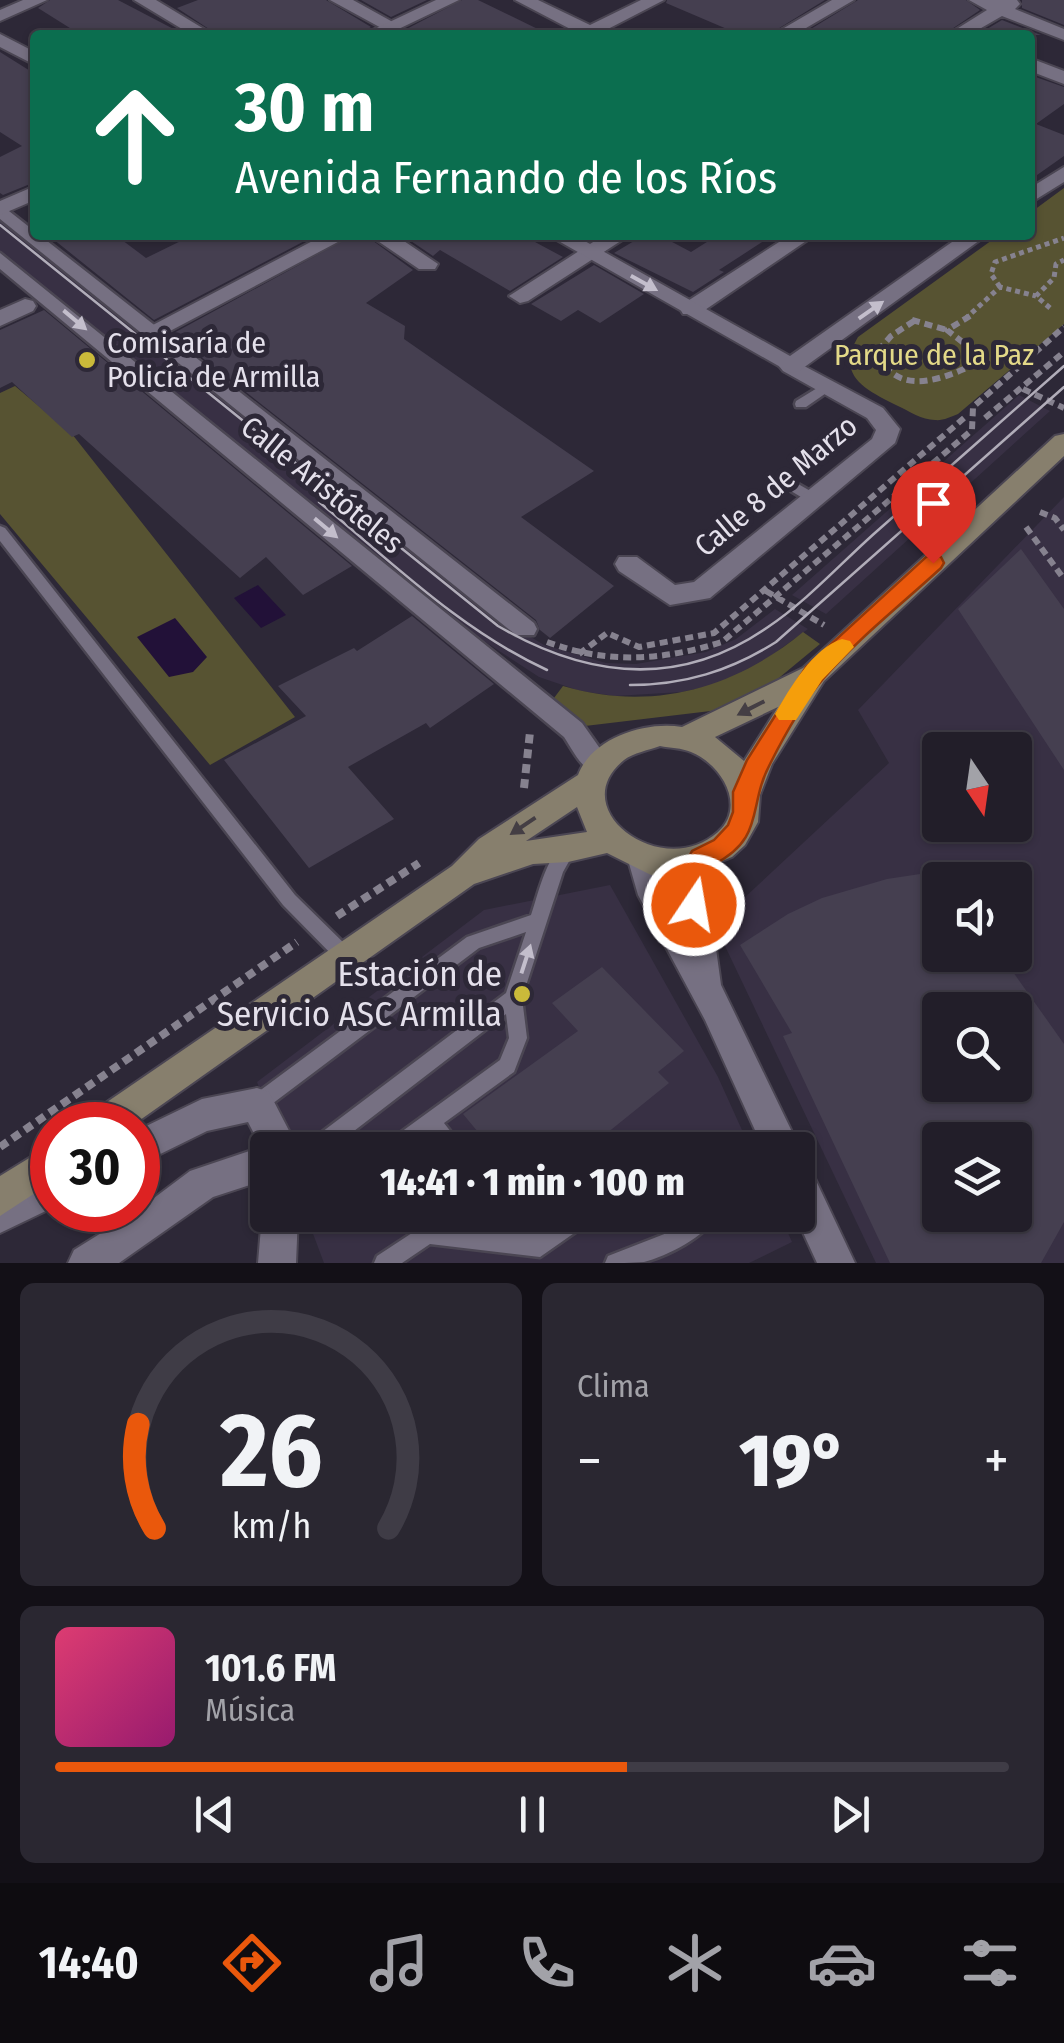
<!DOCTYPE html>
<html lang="es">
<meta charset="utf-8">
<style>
body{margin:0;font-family:"Fira Sans Condensed",sans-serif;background:#2a2731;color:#f1f3f6;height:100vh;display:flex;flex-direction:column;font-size:38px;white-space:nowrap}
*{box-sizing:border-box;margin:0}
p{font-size:32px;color:#a2a2a8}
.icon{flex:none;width:55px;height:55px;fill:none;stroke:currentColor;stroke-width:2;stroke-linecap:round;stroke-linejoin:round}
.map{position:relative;height:1263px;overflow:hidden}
.drawer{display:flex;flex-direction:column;gap:20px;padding:20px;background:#131017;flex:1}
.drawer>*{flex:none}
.hud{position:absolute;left:30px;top:30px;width:1005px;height:210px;border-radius:10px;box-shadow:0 2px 8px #0004,0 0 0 2px #3f3c46;background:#0b6e4f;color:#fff;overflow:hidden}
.needle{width:65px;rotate:167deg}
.fabs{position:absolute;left:922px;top:732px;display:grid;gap:20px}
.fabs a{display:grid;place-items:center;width:110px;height:110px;border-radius:10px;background:#221e29;box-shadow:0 2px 8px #0004,0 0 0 2px #3f3c46;font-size:50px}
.speed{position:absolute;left:30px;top:1102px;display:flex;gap:20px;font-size:50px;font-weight:700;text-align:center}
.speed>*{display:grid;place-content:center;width:130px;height:130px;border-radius:50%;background:#221e29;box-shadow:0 2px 8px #0004,0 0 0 2px #3f3c46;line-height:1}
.speed .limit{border:15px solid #d22;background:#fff;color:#111}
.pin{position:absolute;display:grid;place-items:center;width:85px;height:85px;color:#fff;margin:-102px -42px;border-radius:50% 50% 50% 0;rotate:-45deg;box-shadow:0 0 10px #0007}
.pin .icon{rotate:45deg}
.me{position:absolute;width:110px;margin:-55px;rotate:12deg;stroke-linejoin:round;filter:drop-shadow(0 0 8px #0008)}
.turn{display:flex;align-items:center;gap:35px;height:210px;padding:0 40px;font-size:45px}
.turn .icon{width:130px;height:130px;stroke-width:2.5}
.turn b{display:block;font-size:70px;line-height:85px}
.big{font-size:75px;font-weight:800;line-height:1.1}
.drawer .widget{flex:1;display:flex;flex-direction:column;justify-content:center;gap:15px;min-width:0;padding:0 35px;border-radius:15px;background:#2a2731}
.drawer .dial{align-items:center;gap:0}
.dial svg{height:260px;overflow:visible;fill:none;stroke:#3f3c46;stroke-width:7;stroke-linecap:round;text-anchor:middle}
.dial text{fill:#f1f3f6;stroke:none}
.song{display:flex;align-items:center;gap:30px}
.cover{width:120px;height:120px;border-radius:15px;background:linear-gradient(135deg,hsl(340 70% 55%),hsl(320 70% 35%))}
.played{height:10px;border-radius:5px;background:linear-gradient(90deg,#ea580c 60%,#3f3c46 60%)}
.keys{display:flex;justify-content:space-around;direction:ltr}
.heat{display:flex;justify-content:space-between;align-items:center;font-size:55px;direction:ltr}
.drawer .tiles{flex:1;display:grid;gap:20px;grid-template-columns:1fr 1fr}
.widget:last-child{grid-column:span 2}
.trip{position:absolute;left:250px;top:1132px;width:565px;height:100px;border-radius:10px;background:#221e29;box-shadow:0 2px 8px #0004,0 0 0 2px #3f3c46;font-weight:800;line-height:100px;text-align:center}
.menu{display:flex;height:160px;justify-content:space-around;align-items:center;background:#0e0c10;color:#a2a2a8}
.menu .icon{width:70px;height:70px}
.menu .selected{color:#ea580c}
.menu b{font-size:45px;color:#f1f3f6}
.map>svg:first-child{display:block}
.built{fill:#383044;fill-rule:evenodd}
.green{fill:#575332}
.water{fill:#221138}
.building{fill:#453f50;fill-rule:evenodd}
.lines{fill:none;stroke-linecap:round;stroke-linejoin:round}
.service-casing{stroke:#4b4653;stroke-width:5}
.pedestrian-casing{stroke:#4b4653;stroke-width:5}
.minor-casing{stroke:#4b4653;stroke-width:4}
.tertiary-casing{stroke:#4b4653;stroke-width:4}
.secondary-casing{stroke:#4b4653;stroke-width:4}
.path-far2{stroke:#86828f;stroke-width:5;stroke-dasharray:5 4;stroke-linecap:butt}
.path-far1{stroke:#86828f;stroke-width:6;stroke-dasharray:8 5;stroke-linecap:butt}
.path{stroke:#86828f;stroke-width:8;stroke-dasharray:9 6;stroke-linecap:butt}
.service{fill:#767082;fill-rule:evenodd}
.pedestrian{fill:#767082;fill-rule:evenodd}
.minor{fill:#767082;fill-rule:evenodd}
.tertiary{fill:#767082;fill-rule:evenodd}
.secondary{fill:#877f6d;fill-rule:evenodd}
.tram{stroke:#b1adb9;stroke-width:2.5}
.oneway{fill:#c3becc}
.oneway2{fill:#443e44}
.route{fill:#ea580c;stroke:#983908;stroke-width:2.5}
.slow{fill:#f59e0b}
.poi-dot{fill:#caba3a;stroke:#2d2837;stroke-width:4}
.labels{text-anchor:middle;stroke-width:10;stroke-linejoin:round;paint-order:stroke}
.poi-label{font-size:30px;fill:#e4e0eb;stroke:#2d2837;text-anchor:start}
.park-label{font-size:30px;fill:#e3d988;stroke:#2d2837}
.street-label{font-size:30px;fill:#e4e0eb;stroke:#2d2837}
.near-poi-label{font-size:35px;fill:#e4e0eb;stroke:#2d2837;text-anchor:end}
</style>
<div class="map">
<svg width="1064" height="1263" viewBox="0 0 1064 1263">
<rect width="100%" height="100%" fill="#2d2837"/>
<path class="built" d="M0 216 513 626 544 645 606 663 636 664 706 652 736 639 775 609 808 629 750 671 719 684 682 692 615 696 580 691 539 677 473 634 0 251Z
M1019 395 1050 411 826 614 792 595Z
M1064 497V1263H876L715 925 889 763 858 710ZM940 750H1015V825H940ZM940 880H1015V955H940ZM940 1010H1015V1085H940ZM940 1140H1015V1215H940Z
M610 885 718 1077 751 1150H282L257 1082 484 910Z
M306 1215H780L792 1242 749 1263H324Z"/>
<path class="green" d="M1064 188V324L958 414C951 417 942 421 935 420 922 420 909 411 898 406 866 390 835 376 858 337L999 235H1030V213Z
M15 386 72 434 295 717 210 765 0 514V393Z
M803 632 820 644 774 682 719 710 585 726 551 702 563 686C651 712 734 689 803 632Z"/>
<path class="water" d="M258 585 286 615 261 628 234 598Z
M175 618 207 657 193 672 169 677 137 637Z"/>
<path class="building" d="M50 0H118L185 35H81L38 8Z
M198 0H326L371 27 359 35H218L177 8Z
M361 0H427L391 17Z
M462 0H478L550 35H395Z
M667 0H825L768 35H741L666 3Z
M858 0H966L980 10 943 35H801Z
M1022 0H1064V25L1022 8Z
M1002 20 1041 35H977Z
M0 52 35 74V182L3 195 0 193V157L22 146 0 132Z
M1030 75 1064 87V104L1036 124 1064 135V156L1030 180Z
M48 235H98L106 242 118 237 146 258 193 235H316L154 320Z
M354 235H365L413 270 366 303 405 326 404 339 594 471 521 517 614 586 550 638 540 630 536 620 172 334Z
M402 235H522L563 257 510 291 440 250 433 256Z
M644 235H659L691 252 718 235H773L719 270 724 272 693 292 614 253Z
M594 265 644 294 600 323 578 310 561 321 531 304Z
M44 310 352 566 303 595 266 557 240 578 79 434 72 437 12 382 0 388V330Z
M1021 549 1064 609V770L958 609Z
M412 616 494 684 430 728 426 723 348 767 394 819 309 868 224 760 306 716 278 686 354 648 357 651Z
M940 871V955H1001L1064 1044V1222L1041 1263H890L783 1036 792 1033 740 945 788 914 822 898 887 879ZM940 1010H1015V1085H940ZM940 1140H1015V1215H940Z
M602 967 684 1051 658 1072 669 1083 586 1150H493L463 1114 578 1031 552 1003Z"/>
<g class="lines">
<g class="service-casing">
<path id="service" d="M827 382 832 383 833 386 832 389 806 407H796L795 404 796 401Z
M791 480 821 497 823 500 821 503H811L786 488 784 485Z
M0 526 5 528 295 895 352 951 355 957 352 963 346 965 340 963 283 905 0 541Z
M568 842 574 844 576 849 563 872 522 998 527 1038 514 1072 444 1123 465 1150H442L429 1134 407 1150H356L359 1143 397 1135 500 1060 509 1038 506 1014 341 1141 348 1150H291L294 1143 318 1135 506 993 526 932 479 948 264 1110 257 1113 250 1110 247 1104 250 1098 467 937 531 915C539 892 546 854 568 842Z
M398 1215H423L433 1224 515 1234 502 1215H525L542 1233 566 1215H593L590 1222 540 1257 430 1244 402 1263H374L377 1256 412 1233 401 1222Z
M690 1215H716C706 1237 667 1256 644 1262 632 1263 617 1263 605 1263L608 1256 667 1233Z"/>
</g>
<g class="pedestrian-casing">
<path id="pedestrian" d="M0 204 534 623 537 629 534 635H516L0 219Z
M0 253 582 723 611 764 608 772C585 779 575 753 564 737L0 269Z"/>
</g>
<g class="minor-casing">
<path id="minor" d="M23 0H47L0 21V10Z
M330 0H353L400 26 397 30H385Z
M515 0H538L590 25 641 0H664L604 31 607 35H574L576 32Z
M832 0H854L794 35H772Z
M969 0H1017L1020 4 1015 9 1064 29V40L1002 16 969 35H947L987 10Z
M0 34 35 52V65L0 47Z
M1030 58 1064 71V84L1030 71Z
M324 235H351L170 331H154L151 326Z
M369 235H395L438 264 435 269H419Z
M604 235H630L528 301 520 303 509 296Z
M790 235H815L699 314H683L680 309 683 304Z
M25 299 33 301 36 306 33 311 0 326V310Z
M791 359 883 408 900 429 895 443 710 598 670 605 619 571 615 564 619 557H637L675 585 694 582 872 439 876 430 867 418 783 371 779 366Z
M701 846 712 850 717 859 710 905 721 985 795 1138 800 1150 798 1156V1150H764L705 1020 638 895 628 860 633 851 644 847 655 851 679 914 685 859 690 850Z
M257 1088 269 1092 299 1150H268V1179L213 1197 119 1263H68L74 1250 138 1210 190 1171 261 1147 248 1122 207 1131 138 1165V1130L202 1099Z
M798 1164 811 1170 855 1263H817L795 1215Z
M52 1171V1208L0 1233V1196Z
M267 1202 268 1215H298L296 1263H258L262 1215Z"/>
</g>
<g class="tertiary-casing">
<path id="tertiary" d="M134 0H156L214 35H192Z
M436 0H459L386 35H362Z
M1064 167V182L1030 203V188Z
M35 186V200L0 215V201Z
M548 235H574L790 356 962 235H987L799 371 791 373Z"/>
</g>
<g class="secondary-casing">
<path id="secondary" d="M1064 434V456L824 681 772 764 760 795 758 822 745 845 732 857 685 876 651 875 607 853 568 862 533 864 474 884 133 1125H86L91 1113 452 866 479 839 578 775C592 738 645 721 682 727L803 668 1055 436ZM778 707 744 761 715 737ZM660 746C670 748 682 748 691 752 721 764 747 806 718 832 662 882 563 809 624 760 633 753 649 750 660 746ZM577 807 587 832 526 841Z
M52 1144V1182L0 1216V1176Z"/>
</g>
<path class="path-far2" d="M1000 287 991 274 995 262 1064 238
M1050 308 1036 296 1054 278 1056 264 1064 260
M965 319 1000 287 1036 296"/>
<path class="path-far1" d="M970 316 947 330 970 348 990 357
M912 320 947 330
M914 321 891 336 877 352C899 404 953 374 991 357
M1023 389 1064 408
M985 418 1064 352
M1040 512 1055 518 1064 530
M1026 527 1064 579
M766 591 824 625
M547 642C607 664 661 661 722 642L972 430 973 407 1064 327
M579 654 607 633 639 647 714 633 964 418"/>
<path class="path" d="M524 788 530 732
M337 916 419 863
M0 1147 297 942"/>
<use href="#service" class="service"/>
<use href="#pedestrian" class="pedestrian"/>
<use href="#minor" class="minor"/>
<use href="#tertiary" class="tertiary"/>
<use href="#secondary" class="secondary"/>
<path class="tram" d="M0 225 498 626C587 678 679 689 768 627 807 601 841 563 876 532 939 477 1001 421 1064 366
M319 502C392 562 460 630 547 670
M630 685C684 685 730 671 776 642L1064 387"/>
</g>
<defs><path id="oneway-solid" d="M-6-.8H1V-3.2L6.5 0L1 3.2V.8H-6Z" transform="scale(2.5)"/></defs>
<g class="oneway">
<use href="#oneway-solid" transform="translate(644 283) rotate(29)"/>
<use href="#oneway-solid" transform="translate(871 310) rotate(-35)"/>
<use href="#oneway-solid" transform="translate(75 320) rotate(40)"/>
<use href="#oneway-solid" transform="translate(326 528) rotate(40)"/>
<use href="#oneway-solid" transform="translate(526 959) rotate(-72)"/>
</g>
<g class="oneway2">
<use href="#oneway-solid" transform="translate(751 708) rotate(153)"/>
<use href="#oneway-solid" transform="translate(523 826) rotate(146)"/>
</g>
<path class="route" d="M933 555 941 557 944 563 941 568C902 604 857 639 823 679 803 702 784 736 770 764 747 807 766 838 713 865L703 913 694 916 684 913 681 905 688 859 692 851 714 840 728 825 733 812V792L747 760 806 667 926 557Z"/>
<path class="slow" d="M842 639 850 641 854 647 822 680 796 720H779L775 714C790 688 813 648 842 639Z"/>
<g class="poi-dot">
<circle cx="87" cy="360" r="10"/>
<circle cx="522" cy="994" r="10"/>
</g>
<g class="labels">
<g class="poi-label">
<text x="107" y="353">Comisaría de<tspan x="107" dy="34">Policía de Armilla</tspan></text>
</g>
<g class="park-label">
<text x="934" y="365">Parque de la Paz</text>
</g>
<g class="street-label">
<text transform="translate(322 485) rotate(39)" y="10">Calle Aristóteles</text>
<text transform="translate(776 486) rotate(-40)" y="10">Calle 8 de Marzo</text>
</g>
<g class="near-poi-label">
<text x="502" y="986">Estación de<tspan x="502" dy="40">Servicio ASC Armilla</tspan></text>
</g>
</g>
</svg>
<div class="fabs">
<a><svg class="needle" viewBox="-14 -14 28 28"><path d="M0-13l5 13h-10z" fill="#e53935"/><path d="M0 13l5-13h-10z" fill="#a2a2a8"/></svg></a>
<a><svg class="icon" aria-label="sound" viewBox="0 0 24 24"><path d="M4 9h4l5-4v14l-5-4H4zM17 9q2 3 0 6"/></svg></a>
<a><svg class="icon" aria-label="search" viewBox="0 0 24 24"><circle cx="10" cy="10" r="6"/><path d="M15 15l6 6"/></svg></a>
<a><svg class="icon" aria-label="layers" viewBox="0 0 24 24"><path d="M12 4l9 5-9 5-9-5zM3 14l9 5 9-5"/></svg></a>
</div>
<div class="speed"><div class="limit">30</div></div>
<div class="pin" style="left:933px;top:563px;background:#d93025"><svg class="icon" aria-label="arrive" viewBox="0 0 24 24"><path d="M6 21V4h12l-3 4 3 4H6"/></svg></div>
<svg class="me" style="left:694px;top:905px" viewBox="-20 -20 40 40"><circle r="17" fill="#ea580c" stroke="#fff" stroke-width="3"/><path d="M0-11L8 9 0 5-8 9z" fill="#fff"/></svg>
<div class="trip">14:41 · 1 min · 100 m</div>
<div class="hud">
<div class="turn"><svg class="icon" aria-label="ahead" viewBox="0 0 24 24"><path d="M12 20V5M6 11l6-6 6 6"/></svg><div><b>30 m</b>Avenida Fernando de los Ríos</div></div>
</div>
</div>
<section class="drawer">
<div class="tiles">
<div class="widget dial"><svg viewBox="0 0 100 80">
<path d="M14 69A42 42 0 1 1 86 69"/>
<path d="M14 69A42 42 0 0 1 9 37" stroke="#ea580c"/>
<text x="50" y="56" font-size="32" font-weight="700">26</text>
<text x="50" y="72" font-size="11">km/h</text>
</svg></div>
<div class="widget"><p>Clima</p>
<div class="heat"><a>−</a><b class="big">19°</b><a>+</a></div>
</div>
<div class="widget">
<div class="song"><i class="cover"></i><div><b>101.6 FM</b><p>Música</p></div></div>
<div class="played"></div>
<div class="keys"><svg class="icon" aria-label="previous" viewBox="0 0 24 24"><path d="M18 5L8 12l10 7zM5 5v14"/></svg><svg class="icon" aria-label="pause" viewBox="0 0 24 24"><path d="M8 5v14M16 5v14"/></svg><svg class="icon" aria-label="next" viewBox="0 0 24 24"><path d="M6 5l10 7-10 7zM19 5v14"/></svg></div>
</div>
</div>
</section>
<nav class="menu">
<b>14:40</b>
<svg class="icon selected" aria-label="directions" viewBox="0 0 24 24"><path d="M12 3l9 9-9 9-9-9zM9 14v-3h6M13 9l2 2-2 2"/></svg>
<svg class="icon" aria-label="music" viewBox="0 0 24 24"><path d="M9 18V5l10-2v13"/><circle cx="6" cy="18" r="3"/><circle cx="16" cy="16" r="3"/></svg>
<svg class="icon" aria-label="phone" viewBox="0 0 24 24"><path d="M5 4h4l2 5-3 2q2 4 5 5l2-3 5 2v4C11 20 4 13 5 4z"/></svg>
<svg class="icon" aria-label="climate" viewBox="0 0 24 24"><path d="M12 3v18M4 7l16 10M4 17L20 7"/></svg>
<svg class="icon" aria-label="car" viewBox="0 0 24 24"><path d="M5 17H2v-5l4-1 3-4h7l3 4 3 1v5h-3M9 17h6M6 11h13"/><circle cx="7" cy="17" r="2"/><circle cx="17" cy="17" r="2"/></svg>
<svg class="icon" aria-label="filters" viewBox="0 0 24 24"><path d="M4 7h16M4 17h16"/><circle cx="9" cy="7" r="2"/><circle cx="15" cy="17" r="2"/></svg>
</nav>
